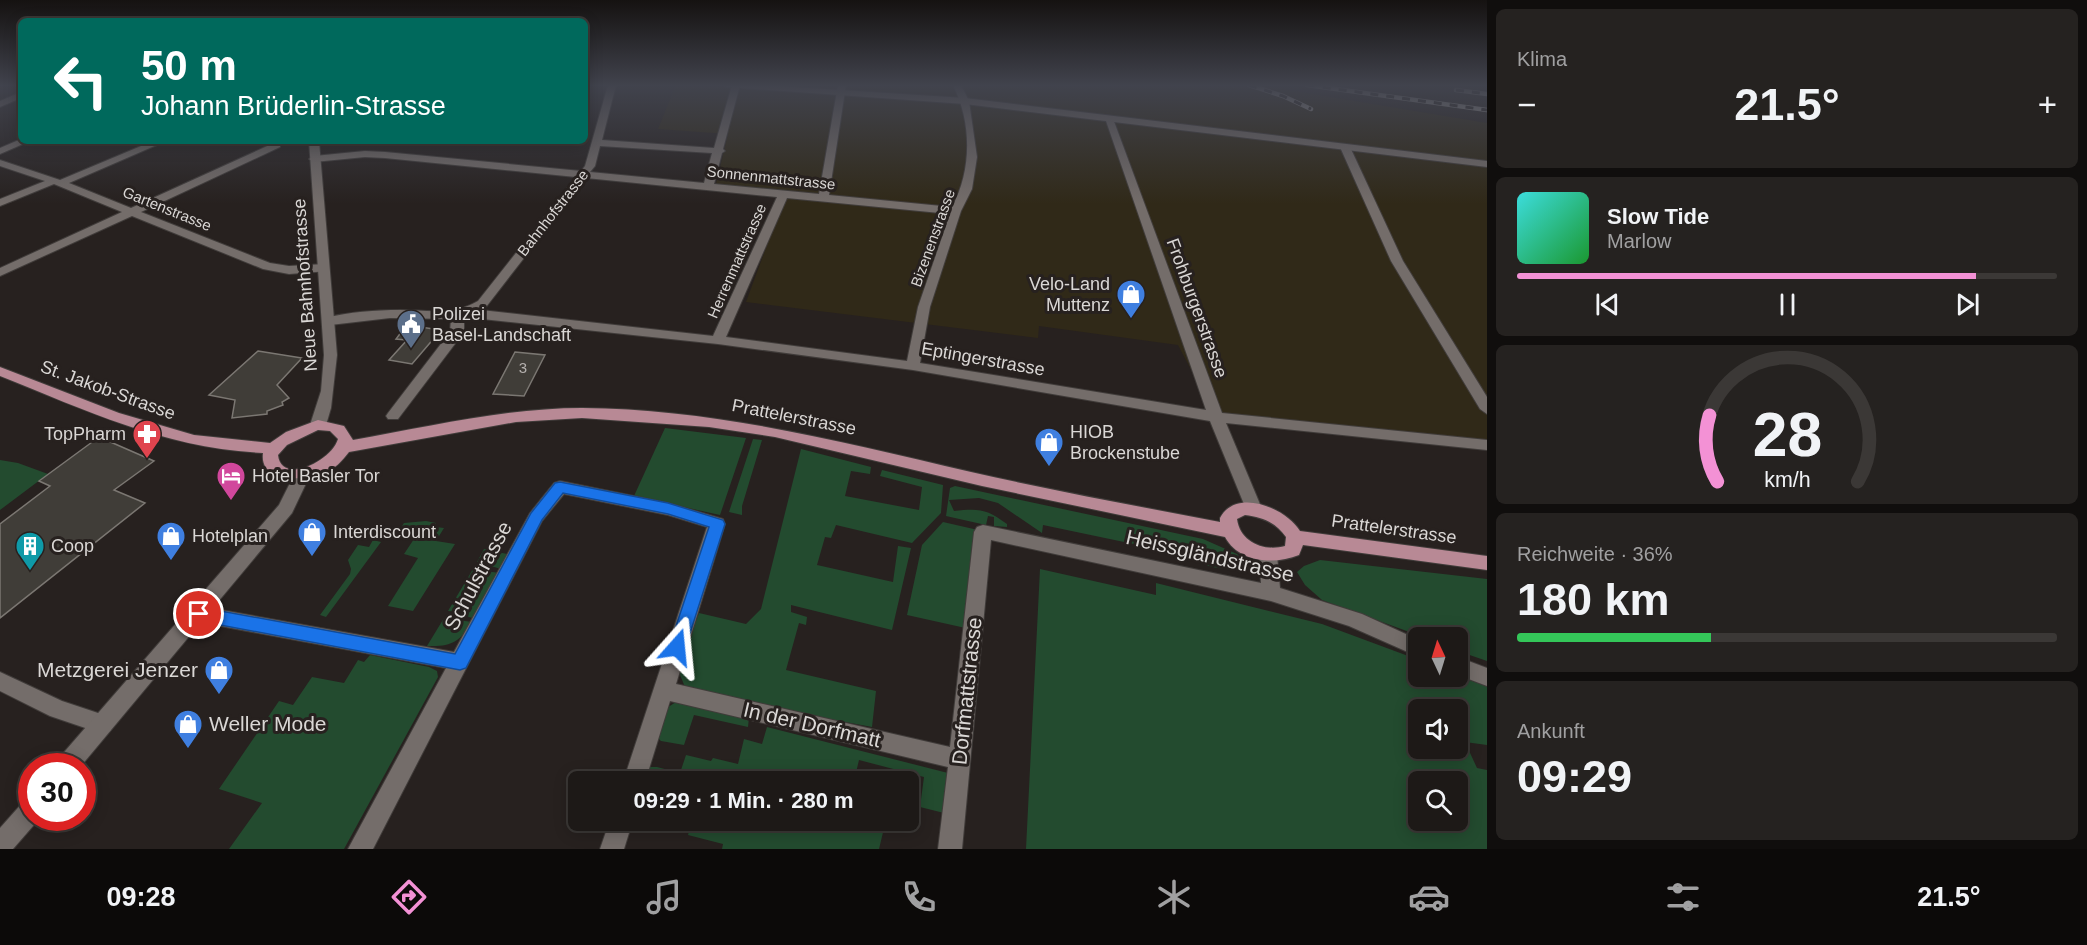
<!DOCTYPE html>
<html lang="de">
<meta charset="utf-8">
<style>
body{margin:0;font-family:Helvetica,sans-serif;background:#252220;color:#f1f3f6;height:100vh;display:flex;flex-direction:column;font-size:22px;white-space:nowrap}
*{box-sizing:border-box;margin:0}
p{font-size:20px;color:#a0a0a1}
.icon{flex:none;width:33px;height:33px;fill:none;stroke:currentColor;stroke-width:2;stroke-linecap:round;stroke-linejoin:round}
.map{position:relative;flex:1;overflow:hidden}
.side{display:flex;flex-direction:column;gap:9px;padding:9px;background:#100e0d;width:600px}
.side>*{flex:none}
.guide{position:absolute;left:18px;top:18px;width:570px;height:126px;border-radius:9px;box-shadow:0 3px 15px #0003,0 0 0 2px #3b3836;background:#00695c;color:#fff;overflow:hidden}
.needle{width:39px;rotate:356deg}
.fabs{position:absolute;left:1408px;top:627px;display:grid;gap:12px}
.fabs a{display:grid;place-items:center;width:60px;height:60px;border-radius:9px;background:#1d1917;box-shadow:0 3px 15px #0003,0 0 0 2px #3b3836;font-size:30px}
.speed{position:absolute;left:18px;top:753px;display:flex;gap:12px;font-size:30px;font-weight:700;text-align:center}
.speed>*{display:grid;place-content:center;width:78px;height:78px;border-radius:50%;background:#1d1917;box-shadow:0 3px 15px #0003,0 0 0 2px #3b3836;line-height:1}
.speed .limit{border:9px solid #d22;background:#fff;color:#111}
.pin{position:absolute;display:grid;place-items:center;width:51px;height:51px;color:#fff;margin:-26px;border:3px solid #fff;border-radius:50%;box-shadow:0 2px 6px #0007}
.me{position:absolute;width:66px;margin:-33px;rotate:18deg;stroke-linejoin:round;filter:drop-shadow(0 0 4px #0008)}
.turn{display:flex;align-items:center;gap:21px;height:126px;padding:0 24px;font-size:27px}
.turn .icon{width:78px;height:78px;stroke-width:2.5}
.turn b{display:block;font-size:42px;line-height:51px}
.big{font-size:45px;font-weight:600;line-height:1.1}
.side .tile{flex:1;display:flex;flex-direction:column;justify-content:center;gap:9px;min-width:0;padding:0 21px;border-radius:9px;background:#252220}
.side .dial{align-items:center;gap:0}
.dial svg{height:156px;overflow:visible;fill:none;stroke:#3b3836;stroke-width:7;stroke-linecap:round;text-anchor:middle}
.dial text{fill:#f1f3f6;stroke:none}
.song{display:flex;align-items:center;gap:18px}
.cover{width:72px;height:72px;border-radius:9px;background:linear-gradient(135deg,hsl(180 70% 55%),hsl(130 70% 35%))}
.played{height:6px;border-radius:3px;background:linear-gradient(90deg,#f391d5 85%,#3b3836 85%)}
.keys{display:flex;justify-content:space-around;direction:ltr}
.heat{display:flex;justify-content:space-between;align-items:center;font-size:33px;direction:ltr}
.charge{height:9px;border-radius:4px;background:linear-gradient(90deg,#34c759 36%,#3b3836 0)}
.trip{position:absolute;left:568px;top:771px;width:351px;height:60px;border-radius:9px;background:#1d1917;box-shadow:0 3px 15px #0003,0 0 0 2px #3b3836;font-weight:600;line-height:60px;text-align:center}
.menu{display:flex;height:96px;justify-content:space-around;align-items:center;background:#0c0a09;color:#a0a0a1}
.menu .icon{width:42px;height:42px}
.menu .selected{color:#f391d5}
.menu b{font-size:27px;color:#f1f3f6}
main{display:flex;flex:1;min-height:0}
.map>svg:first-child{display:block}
.industrial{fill:#302918}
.green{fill:#234b2f;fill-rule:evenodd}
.building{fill:#403d38;stroke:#7b7772;stroke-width:1.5}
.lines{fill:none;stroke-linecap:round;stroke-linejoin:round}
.minor-casing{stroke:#403c3a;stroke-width:2}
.tertiary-casing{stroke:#403c3a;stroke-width:2}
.primary-casing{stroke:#403c3a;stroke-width:2}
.minor{fill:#746d6a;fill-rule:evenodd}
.tertiary{fill:#746d6a;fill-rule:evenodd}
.primary{fill:#b88995;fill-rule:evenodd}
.rail-casing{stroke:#a8a5a3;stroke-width:4.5}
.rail{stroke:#27211f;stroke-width:3;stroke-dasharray:8;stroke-linecap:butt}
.route{fill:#1a73e8;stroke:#114b97;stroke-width:1.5}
.labels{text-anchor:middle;stroke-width:6;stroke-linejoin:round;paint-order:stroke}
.far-street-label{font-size:15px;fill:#dad7d5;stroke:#27211f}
.number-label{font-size:15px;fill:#b4b0ae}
.poi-label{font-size:18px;fill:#dad7d5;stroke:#27211f;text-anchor:start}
.street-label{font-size:18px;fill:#dad7d5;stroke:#27211f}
.near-street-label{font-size:21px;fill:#dad7d5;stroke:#27211f}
.near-poi-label{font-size:21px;fill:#dad7d5;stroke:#27211f;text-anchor:end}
</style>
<main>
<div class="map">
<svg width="1487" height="849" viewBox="0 0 1487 849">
<rect width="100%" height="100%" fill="#27211f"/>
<path class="industrial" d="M676 85H1258L1487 123V445L1216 417 1178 345 1039 326 1038 338 746 302 787 191 716 184 728 134 658 129Z"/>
<path class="green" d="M665 428 746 438 720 515 634 496Z
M753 439 762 440 742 506V515L729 512Z
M801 449 871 467 870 474 851 471 845 496 919 510 922 487 880 476 882 470 943 485 941 513 912 543 836 525 831 538 825 537 817 565 893 582 898 546 911 548 892 630 791 605V612L807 617 806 625 799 623 786 670 876 691 872 727 761 706 685 687 678 670 699 613 746 624 761 609Z
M0 460 18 463 48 474 0 510Z
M955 486 1203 539 1237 554 1244 560V567L1241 570C1222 570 1200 566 1186 555L1043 525 1042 533 998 503 979 498 949 500 954 511C979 508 987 509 1007 524V527L994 526V517L988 516 986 525 946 516 950 488Z
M426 521 436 523V527L444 528 436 541 455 544 413 611 388 606 418 558 404 554 414 539 409 537 413 532 400 529 404 523Z
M943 522 978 530 970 629 907 615 922 545Z
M373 540 381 542 326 617 320 615 350 574 351 569 348 560 358 545 369 547Z
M484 549 507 554 508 557 501 569 477 562Z
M1320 560 1487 579V661L1458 651V638L1423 637 1322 600 1305 585 1297 572 1304 566Z
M473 569 499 573 473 618C464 616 457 611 448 611Z
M1040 569 1156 595V583L1322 624 1419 660V676L1458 675 1487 686V745L1465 742 1477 768 1487 770V849H1026ZM1419 710H1458V748H1419ZM1419 782H1458V820H1419Z
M444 618 472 622C460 642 451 647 427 646Z
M370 655 429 667 437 671 438 677 344 849H229L262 803 219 789 279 701 293 705 312 677 344 683 358 660 364 662Z
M676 702 749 717 748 727 694 715 684 745 661 741 656 736 662 711Z
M767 727 948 773 944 813 920 807 924 777 859 760 854 781 641 782 646 767H657L680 773 686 755 711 761 713 758 738 764 744 739 762 744Z
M871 820 885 824 879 849H722L723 844 688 835 692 821Z"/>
<path class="building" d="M413 326 441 330 412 364 389 360 407 340 396 339 405 327Z
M258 351 302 358 277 385 289 398 282 402 283 405 267 411V414L232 418 235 400 209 395Z
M515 352 545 355 524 396 493 394Z
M99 437 154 461 114 490 145 503 0 618V524L50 486 39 481Z"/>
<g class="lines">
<g class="minor-casing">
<path id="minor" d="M608 85H616L602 140 714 148 732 85H740L723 149 725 151 722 153 714 184 819 194 838 85H846L829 195 952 207C972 170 972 123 953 85H961L969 101 977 157 972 189 961 211 930 307 920 363 1206 410 1105 118 1112 116 1222 413 1487 440V450L1226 423 1262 509 1260 513 1254 515 1248 513 1246 509 1210 421 913 370 718 344 482 319 470 315 464 316V332L398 419H388L386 416 388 413 450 332 451 319 390 318 330 325 325 324 324 321 325 318C349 312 376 310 400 310 427 310 453 316 478 301L576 177 385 158 365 157 314 162 309 159 314 156 365 151 385 152 581 171 585 166ZM600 146 712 153 704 183 590 172 595 166ZM586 178 777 197 713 336 481 310 486 307ZM787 198 950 214 918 307 907 361 726 337Z
M21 92V98L0 107V101Z
M21 139 30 141 0 154V148Z
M153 141H166L69 183 131 208 274 143H280V147L141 212 270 263 289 266 325 264 329 265V271L289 274 263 269 132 216 0 276V268L122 212 54 184 0 206V199L45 181 0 166V160L60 180Z
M1342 145 1350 147 1403 261 1487 397V414L1480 409 1391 261 1340 147Z
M560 481 668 503 723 519 725 524 676 684 950 747 974 532 977 527 983 525 1261 583 1259 555 1262 550 1268 548 1274 550 1277 555 1280 588 1362 614 1419 640V657L1349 626 1271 601 991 540 962 849H938L948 767 670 701 645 782H623L707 527 668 515 564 494 542 521 373 849H348L446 668 199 622 192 620 190 614 192 608 199 606 454 652 530 513 554 483Z
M1458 657 1487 668V686L1458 675Z
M0 672 62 701 110 717 114 724 110 731 103 734 50 716 0 691Z
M610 820H633L624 849H600Z"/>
</g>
<g class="tertiary-casing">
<path id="tertiary" d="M723 85H762L965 98 1487 161V167L965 104 727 87Z
M309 141H319L337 355 331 408 326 425 318 430 310 425 321 391 324 355Z
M303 467 309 469 311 473 292 513 81 766H56L59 758 279 505 297 469Z
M32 798V818H40L13 849H0V828L24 801Z"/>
</g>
<g class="primary-casing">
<path id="primary" d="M0 367 119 413 194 435 270 443 286 432 318 420 344 426 353 440C428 427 506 408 582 408 715 409 843 442 971 472 1054 491 1137 506 1220 522V518C1236 487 1286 508 1300 531L1487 556V570L1303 545 1299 555C1275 565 1239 563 1225 537L982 486 775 437 709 427 582 418 516 422 349 452C342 461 335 469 324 473 305 481 259 484 263 453 165 448 90 412 0 376ZM318 430 330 431 338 439C331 462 281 485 278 455L287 445ZM1245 515C1263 517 1276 523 1286 537L1285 546C1264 552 1240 542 1237 519Z"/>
</g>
<use href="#minor" class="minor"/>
<use href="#tertiary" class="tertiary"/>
<use href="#primary" class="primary"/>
<g class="rail-casing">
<path id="rail" d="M1249 85 1283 96 1311 109
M1307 85 1487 110
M1456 90 1487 94"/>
</g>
<use href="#rail" class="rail"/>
</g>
<linearGradient id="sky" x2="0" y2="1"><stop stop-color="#151211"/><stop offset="0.42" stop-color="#41434d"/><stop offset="1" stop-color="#41434d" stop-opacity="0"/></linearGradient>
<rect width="1487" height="204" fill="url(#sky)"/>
<path class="route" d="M560 482 668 503 723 520 725 524 684 652 677 655 671 652 669 647 709 527 668 514 563 493 542 520 466 668 460 670 199 621 193 619 190 614 193 609 199 607 455 654 531 513 555 483Z"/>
<defs>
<g id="shop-pin" transform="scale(1.5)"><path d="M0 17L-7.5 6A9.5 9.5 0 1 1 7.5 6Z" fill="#3f7fe0" stroke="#27211f"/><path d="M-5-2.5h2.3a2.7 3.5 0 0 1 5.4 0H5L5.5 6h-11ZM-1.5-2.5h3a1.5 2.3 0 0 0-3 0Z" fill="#fff"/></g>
<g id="civic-pin" transform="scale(1.5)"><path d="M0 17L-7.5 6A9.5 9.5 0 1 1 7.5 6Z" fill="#5c6f8a" stroke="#27211f"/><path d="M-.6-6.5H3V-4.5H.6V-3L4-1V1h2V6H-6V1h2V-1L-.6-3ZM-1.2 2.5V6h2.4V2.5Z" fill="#fff"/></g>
<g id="pharmacy-pin" transform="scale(1.5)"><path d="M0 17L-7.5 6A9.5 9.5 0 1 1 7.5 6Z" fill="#e0444e" stroke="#27211f"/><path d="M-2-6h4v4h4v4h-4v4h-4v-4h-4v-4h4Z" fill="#fff"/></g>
<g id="hotel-pin" transform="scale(1.5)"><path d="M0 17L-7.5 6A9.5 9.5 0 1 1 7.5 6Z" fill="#d1479c" stroke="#27211f"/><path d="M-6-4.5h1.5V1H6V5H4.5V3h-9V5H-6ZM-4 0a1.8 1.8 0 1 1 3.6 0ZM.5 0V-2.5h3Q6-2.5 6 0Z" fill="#fff"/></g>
<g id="building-pin" transform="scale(1.5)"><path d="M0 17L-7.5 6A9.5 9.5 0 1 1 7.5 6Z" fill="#0f9aa8" stroke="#27211f"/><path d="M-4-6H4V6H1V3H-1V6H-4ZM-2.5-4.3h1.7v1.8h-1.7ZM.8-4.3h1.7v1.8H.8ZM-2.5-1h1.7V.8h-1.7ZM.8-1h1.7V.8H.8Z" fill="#fff"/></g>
</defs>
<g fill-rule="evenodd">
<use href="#shop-pin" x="1131" y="294"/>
<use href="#civic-pin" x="411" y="324"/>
<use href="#pharmacy-pin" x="147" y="434"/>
<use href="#shop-pin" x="1049" y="442"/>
<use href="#hotel-pin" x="231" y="476"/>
<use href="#shop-pin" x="312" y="532"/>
<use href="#shop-pin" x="171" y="536"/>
<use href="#building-pin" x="30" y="546"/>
<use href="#shop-pin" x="219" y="670"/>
<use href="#shop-pin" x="188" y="724"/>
</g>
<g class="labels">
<g class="far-street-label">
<text transform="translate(771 178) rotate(6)" y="5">Sonnenmattstrasse</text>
<text transform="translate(167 209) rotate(22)" y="5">Gartenstrasse</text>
<text transform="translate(553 213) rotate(-52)" y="5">Bahnhofstrasse</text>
<text transform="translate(933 238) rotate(-70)" y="5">Bizenenstrasse</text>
<text transform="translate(737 261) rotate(-66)" y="5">Herrenmattstrasse</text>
</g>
<g class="number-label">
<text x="523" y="373">3</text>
</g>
<g class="poi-label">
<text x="1110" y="290" text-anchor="end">Velo-Land<tspan x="1110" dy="21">Muttenz</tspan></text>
<text x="432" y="320">Polizei<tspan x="432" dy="21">Basel-Landschaft</tspan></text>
<text x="1070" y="438">HIOB<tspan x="1070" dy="21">Brockenstube</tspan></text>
<text x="126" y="440" text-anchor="end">TopPharm</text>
<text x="252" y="482">Hotel Basler Tor</text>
<text x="333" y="538">Interdiscount</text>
<text x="192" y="542">Hotelplan</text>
<text x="51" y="552">Coop</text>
</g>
<g class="street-label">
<text transform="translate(305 285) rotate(-94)" y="6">Neue Bahnhofstrasse</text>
<text transform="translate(1197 308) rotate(70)" y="6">Frohburgerstrasse</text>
<text transform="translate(983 359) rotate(10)" y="6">Eptingerstrasse</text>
<text transform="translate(108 390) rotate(20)" y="6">St. Jakob-Strasse</text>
<text transform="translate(794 417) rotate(11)" y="6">Prattelerstrasse</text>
<text transform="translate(1394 529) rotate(8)" y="6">Prattelerstrasse</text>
</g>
<g class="near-street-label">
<text transform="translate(1210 556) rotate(13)" y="7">Heissgländstrasse</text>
<text transform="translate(478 576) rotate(-62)" y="7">Schulstrasse</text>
<text transform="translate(967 691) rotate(-84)" y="7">Dorfmattstrasse</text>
<text transform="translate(812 725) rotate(13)" y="7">In der Dorfmatt</text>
</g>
<g class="near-poi-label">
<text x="198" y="677">Metzgerei Jenzer</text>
<text x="209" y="731" text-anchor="start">Weller Mode</text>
</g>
</g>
</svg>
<div class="fabs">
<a><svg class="needle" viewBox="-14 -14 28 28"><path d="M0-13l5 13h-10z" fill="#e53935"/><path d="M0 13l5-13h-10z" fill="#a0a0a1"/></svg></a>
<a><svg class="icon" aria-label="sound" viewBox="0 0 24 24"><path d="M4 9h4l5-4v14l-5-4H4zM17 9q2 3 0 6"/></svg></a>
<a><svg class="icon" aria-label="search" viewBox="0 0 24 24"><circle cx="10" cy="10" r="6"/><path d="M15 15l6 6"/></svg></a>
</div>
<div class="speed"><div class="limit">30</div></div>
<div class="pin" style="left:199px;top:614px;background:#d93025"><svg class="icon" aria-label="arrive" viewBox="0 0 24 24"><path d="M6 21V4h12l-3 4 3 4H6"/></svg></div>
<svg class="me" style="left:677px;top:647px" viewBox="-20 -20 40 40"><path d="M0-17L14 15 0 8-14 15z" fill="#1a73e8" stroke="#fff" stroke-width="4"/></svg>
<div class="trip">09:29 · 1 Min. · 280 m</div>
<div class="guide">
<div class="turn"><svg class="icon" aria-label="left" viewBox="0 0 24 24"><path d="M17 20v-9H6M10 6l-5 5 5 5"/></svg><div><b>50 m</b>Johann Brüderlin-Strasse</div></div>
</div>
</div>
<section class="side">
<div class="tile"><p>Klima</p>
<div class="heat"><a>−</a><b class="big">21.5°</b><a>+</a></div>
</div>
<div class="tile">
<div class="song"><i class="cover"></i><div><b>Slow Tide</b><p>Marlow</p></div></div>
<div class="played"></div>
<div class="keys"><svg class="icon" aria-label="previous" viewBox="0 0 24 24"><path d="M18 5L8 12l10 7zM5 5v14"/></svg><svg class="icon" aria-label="pause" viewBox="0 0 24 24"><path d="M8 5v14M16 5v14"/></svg><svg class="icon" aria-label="next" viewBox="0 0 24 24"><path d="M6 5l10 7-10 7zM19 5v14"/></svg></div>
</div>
<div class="tile dial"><svg viewBox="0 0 100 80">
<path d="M14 69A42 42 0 1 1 86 69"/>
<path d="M14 69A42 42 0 0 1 10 35" stroke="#f391d5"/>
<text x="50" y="56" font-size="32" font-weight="700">28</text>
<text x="50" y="72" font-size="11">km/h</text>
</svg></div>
<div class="tile"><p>Reichweite · 36%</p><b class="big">180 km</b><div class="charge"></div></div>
<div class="tile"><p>Ankunft</p><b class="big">09:29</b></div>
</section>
</main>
<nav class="menu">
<b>09:28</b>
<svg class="icon selected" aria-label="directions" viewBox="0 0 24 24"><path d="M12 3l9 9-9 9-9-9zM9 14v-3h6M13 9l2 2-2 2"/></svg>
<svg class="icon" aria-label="music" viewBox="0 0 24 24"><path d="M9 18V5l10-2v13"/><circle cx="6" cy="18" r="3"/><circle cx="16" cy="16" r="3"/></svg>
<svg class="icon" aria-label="phone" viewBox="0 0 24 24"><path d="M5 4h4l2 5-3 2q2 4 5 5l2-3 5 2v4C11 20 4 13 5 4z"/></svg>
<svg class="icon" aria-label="climate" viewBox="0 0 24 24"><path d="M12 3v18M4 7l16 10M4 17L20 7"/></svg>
<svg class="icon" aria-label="car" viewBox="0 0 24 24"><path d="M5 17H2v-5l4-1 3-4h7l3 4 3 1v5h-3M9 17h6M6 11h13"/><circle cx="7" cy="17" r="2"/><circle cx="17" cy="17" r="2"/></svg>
<svg class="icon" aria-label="filters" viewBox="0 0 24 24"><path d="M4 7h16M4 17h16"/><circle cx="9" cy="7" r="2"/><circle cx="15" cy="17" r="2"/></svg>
<b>21.5°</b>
</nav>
